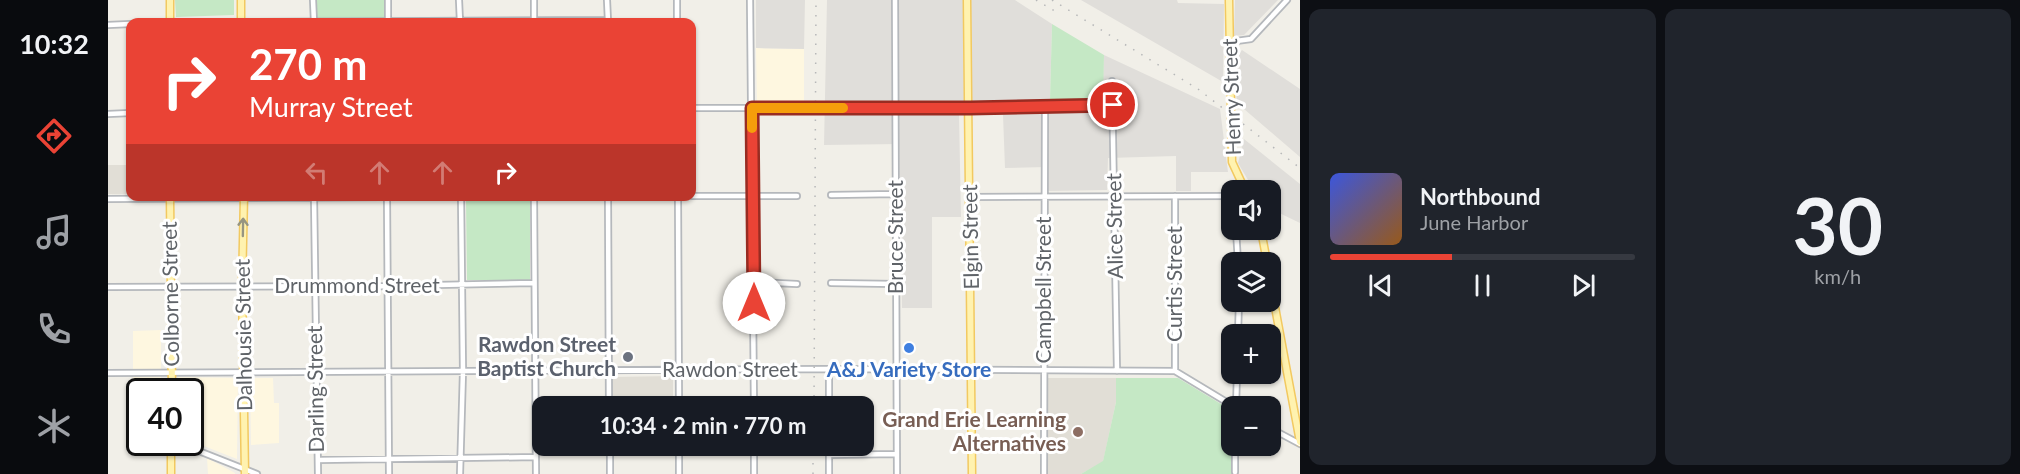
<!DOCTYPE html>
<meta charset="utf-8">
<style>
body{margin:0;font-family:Lato,sans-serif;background:#20242c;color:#f1f3f6;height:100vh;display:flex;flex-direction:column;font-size:22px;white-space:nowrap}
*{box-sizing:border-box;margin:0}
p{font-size:20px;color:#9ea1a6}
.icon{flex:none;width:33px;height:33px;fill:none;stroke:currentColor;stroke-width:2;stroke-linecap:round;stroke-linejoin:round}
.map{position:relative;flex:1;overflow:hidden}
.panel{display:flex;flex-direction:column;gap:9px;padding:9px;background:#0d0f14;width:720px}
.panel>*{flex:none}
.hud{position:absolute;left:18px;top:18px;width:570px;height:183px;border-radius:12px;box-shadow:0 2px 4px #0004;background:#ea4335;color:#fff;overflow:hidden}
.tools{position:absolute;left:1113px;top:180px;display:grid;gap:12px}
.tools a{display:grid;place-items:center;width:60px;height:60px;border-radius:12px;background:#171b24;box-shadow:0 2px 4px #0004;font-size:30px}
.speed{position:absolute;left:18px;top:378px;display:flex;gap:12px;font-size:30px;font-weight:700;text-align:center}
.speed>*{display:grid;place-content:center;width:78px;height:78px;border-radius:50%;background:#171b24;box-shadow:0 2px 4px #0004;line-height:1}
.speed .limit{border:3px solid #111;border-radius:9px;background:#fff;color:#111}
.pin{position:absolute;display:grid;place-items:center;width:51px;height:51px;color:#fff;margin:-26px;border:3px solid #fff;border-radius:50%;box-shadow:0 2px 6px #0007}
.me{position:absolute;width:66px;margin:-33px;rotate:0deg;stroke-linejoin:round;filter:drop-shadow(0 0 4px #0008)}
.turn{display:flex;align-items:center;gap:21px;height:126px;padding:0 24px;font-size:27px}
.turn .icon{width:78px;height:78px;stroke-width:2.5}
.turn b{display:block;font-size:42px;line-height:51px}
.lanes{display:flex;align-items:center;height:57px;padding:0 24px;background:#0003;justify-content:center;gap:30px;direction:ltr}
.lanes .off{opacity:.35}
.panel .widget{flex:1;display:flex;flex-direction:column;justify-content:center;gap:9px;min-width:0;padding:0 21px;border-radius:12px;background:#20242c}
.panel .dial{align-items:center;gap:0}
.dial b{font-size:78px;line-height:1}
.song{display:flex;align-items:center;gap:18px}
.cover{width:72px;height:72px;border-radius:9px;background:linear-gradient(135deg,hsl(230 70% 55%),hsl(30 70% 35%))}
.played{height:6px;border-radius:3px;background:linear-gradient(90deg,#ea4335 40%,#363941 40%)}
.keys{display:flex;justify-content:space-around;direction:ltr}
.panel .tiles{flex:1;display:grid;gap:9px;grid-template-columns:repeat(2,1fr)}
.trip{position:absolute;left:424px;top:396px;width:342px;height:60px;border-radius:12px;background:#171b24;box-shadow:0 2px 4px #0004;font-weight:700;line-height:60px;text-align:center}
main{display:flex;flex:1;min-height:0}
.menu{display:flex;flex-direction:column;width:108px;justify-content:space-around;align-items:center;background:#090b0e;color:#9ea1a6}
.menu .icon{width:42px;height:42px}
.menu .current{color:#ea4335}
.menu b{font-size:27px;color:#f1f3f6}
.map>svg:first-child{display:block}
.commercial{fill:#fef7e0}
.industrial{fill:#e0deda}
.education{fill:#e1ded6}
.green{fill:#c5e8c5}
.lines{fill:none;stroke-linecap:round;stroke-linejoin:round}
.minor-casing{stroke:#b5b8bc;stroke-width:8}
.major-casing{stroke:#f2c960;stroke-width:9}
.minor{stroke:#fff;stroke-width:4.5}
.major{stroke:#fff2af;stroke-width:6}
.rail{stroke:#b6b7b8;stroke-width:1.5;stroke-dasharray:1.5 8;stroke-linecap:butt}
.oneway{stroke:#979581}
.route-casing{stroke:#982c22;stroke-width:15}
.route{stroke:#ea4335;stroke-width:10}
.slow{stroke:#f59e0b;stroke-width:10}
.shop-dot{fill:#3f7fe0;stroke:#fff;stroke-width:2}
.worship-dot{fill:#6b7280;stroke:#fff;stroke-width:2}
.education-dot{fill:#8d6e63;stroke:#fff;stroke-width:2}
.labels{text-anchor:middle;stroke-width:6;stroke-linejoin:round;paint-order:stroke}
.street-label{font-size:21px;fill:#5f6368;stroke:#fff}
.worship-label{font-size:21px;font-weight:bold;fill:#5b616d;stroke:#fff;text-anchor:end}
.shop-label{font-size:21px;font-weight:bold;fill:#366cbe;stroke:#fff}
.education-label{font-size:21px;font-weight:bold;fill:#785e54;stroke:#fff;text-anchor:end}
</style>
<main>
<nav class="menu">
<b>10:32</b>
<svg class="icon current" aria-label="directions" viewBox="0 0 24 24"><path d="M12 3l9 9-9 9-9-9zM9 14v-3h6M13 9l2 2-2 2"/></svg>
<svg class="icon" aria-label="music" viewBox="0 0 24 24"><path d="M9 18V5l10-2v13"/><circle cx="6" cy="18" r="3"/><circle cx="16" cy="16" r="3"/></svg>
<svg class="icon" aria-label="phone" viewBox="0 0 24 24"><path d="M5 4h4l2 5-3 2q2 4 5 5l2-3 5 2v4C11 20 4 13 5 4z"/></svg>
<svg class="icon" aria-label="climate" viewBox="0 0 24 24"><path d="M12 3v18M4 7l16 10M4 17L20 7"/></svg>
</nav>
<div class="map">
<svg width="1192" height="474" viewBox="0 0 1192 474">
<rect width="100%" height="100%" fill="#f1efe8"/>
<path class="commercial" d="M648 48 696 49V103H649Z
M53 330V391L32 392 31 406H25V331Z
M70 377 130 378 129 459 83 441 82 392 69 391Z
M142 378H165L166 403H171V443L143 445Z
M99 458 127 473V474H100Z"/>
<path class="industrial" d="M648 0H697L696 49 648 48Z
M719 0H907L944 24 942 100 994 101 996 55 1112 109 1120 172H1083V191H1068V156L1000 158 999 190 938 191V167L897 168 895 115H851L853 217H824V308H794L791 144 716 145Z
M973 0H1069L1070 3 1116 4 1115 82Z
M1127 0H1170L1136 35 1126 36Z
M1134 50 1192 89V157L1129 103 1126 60Z
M1136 139 1192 184V223L1163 209 1162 190H1146L1130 163Z"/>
<path class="education" d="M0 165H22V194H0Z
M565 376V406H503V377Z
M939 378H1008V402L995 462 973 474H940Z
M504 446H566V455H504Z"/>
<path class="green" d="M67 0H126V15L68 17Z
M205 0H280V22H206Z
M944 24 996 55 995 101 942 100Z
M358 201H422V280H359Z
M1008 378H1070L1123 410 1126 474H973L995 461 1008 402Z"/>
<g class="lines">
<g class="minor-casing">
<path id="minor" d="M205 0 206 22
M280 0V22
M351 0 352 22
M426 0V22
M499 0 500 21
M642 0 646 406
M787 0 789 474
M147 22 500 20
M569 22V0
M0 25 22 24
M1121 42 1143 39 1179 0
M1004 81 1009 371
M584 108H862L1005 105
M0 114 22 113
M723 195 788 194
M206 196 210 474
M426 196 428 474
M500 196 501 406
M570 196 571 406
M584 196H689
M862 197 1124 196
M279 198 281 474
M0 199 398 196
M1128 230 1130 262
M646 282 689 284
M723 283 787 284
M0 287 280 286 425 283
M1130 334 1131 302
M1067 371V196
M0 373 721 369 1067 371 1125 406
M721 406V369
M1128 406 1129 374
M1162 428 1192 444
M68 442 149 474
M502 446V474
M646 446V474
M721 446V474
M721 455 789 454
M210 460 428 457
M1127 472V446
M352 474 355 371 353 196
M571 474V446
M936 474 937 107"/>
</g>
<g class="major-casing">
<path id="major" d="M62 0V22
M133 0V22
M859 0 864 474
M1121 0 1124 162 1137 190
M62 196 64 392
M136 196 134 287 137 474
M1153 230 1159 262
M1162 280 1192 442
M63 474V442"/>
</g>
<use href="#minor" class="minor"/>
<use href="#major" class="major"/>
<path class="rail" d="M928 0 952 14
M944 0 1090 89 1192 168
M706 406 708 0
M705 474V446"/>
</g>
<defs><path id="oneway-shaft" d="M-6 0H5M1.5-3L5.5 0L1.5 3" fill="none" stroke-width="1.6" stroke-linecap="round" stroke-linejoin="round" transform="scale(1.5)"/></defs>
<use class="oneway" href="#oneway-shaft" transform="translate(135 227) rotate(-89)"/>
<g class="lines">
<g class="route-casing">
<path id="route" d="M646 303 644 108H862L1005 105"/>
</g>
<use href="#route" class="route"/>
<path class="slow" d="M644 128V108H735"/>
</g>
<circle class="shop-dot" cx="801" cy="348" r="6"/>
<circle class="worship-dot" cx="520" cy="357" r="6"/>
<circle class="education-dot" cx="970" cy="432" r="6"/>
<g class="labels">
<g class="street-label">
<text transform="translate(1124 97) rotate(-92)" y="7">Henry Street</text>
<text transform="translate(1007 226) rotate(-91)" y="7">Alice Street</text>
<text transform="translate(788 237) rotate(-90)" y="7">Bruce Street</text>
<text transform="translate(863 237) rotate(-91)" y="7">Elgin Street</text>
<text transform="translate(1067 284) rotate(-90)" y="7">Curtis Street</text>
<text x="249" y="293">Drummond Street</text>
<text transform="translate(936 290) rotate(-90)" y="7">Campbell Street</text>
<text transform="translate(63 294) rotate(-91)" y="7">Colborne Street</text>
<text transform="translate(136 335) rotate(-91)" y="7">Dalhousie Street</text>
<text x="622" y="377">Rawdon Street</text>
<text transform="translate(208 389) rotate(-91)" y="7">Darling Street</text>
</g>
<g class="worship-label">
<text x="508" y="352">Rawdon Street<tspan x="508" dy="24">Baptist Church</tspan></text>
</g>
<g class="shop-label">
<text x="801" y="377">A&amp;J Variety Store</text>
</g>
<g class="education-label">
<text x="958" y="427">Grand Erie Learning<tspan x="958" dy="24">Alternatives</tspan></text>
</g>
</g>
</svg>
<div class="tools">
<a><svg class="icon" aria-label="sound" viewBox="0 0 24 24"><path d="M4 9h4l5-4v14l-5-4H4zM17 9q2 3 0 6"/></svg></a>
<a><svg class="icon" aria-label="layers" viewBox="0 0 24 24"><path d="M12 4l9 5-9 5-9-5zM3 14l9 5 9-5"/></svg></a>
<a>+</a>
<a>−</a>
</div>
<div class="speed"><div class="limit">40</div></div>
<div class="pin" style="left:1005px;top:105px;background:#d93025"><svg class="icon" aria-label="arrive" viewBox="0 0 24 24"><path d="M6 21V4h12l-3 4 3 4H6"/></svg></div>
<svg class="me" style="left:646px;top:303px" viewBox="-20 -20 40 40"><circle r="19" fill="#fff"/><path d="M0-13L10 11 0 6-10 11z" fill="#ea4335"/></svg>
<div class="trip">10:34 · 2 min · 770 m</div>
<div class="hud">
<div class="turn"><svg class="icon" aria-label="right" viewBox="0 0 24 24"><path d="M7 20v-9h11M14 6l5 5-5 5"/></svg><div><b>270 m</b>Murray Street</div></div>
<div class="lanes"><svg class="icon off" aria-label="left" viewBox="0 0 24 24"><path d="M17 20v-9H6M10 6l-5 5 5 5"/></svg><svg class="icon off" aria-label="ahead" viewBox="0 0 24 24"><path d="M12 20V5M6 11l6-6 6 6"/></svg><svg class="icon off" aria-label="ahead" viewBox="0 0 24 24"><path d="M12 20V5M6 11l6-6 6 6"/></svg><svg class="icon" aria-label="right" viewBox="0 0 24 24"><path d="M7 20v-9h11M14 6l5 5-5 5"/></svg></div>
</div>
</div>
<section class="panel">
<div class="tiles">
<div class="widget">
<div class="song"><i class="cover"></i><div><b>Northbound</b><p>June Harbor</p></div></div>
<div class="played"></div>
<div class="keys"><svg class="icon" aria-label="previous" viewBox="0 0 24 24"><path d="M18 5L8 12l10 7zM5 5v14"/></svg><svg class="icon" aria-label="pause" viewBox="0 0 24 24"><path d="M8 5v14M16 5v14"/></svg><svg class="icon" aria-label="next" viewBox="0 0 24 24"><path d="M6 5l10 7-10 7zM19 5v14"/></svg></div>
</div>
<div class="widget dial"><b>30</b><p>km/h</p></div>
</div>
</section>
</main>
